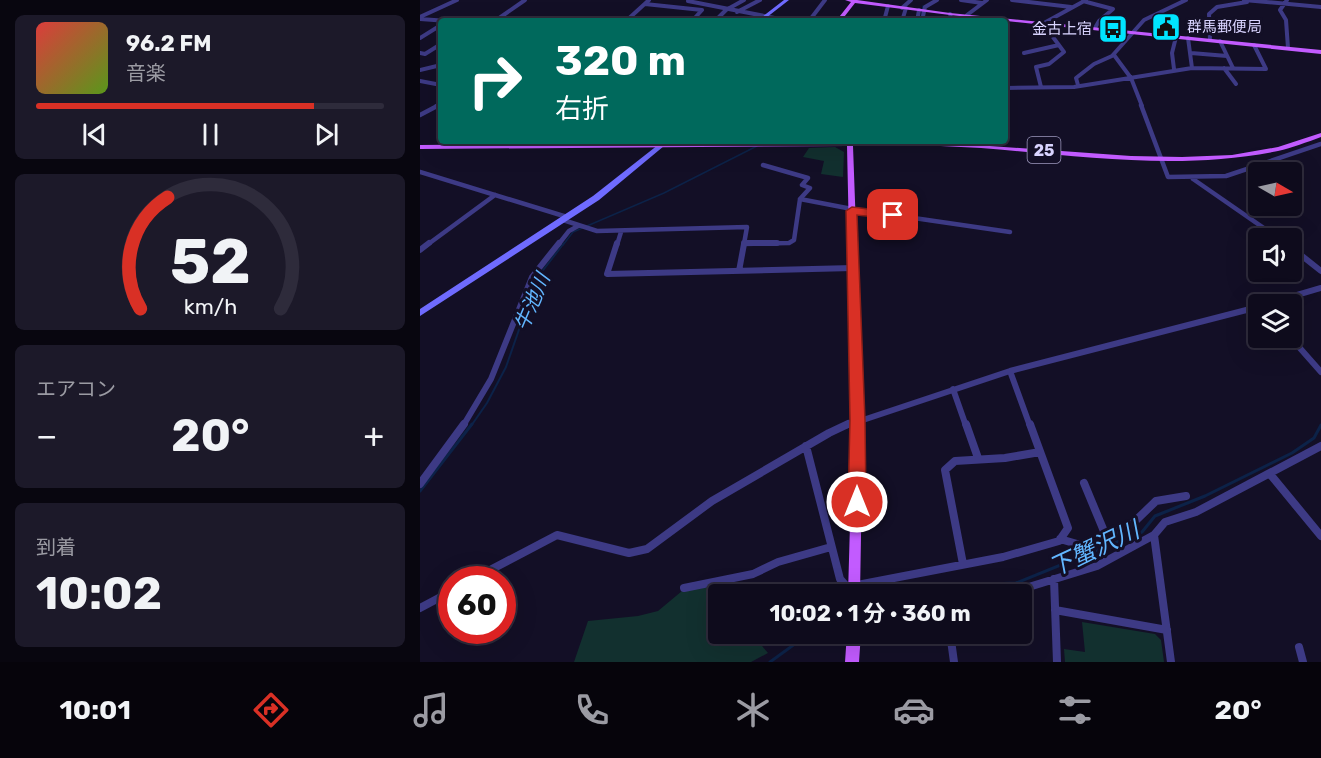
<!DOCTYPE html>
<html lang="ja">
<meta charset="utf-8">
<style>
body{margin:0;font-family:Rubik,"Noto Sans JP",sans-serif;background:#1c1929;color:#f1f3f6;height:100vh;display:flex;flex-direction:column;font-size:22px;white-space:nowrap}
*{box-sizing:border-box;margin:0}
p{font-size:20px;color:#9b9ba3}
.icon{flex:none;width:33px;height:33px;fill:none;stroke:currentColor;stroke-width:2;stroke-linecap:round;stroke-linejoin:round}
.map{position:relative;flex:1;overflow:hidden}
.side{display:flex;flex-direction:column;gap:15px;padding:15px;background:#08060f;width:420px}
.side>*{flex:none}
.hud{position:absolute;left:18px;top:18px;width:570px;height:126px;border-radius:6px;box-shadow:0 6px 24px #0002,0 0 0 2px #2e2b3b;background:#00695c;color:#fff;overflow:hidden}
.needle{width:39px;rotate:99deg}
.buttons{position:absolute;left:828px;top:162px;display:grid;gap:12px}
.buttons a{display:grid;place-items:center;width:54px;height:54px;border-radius:6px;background:#0e0b1c;box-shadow:0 6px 24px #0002,0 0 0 2px #2e2b3b;font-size:30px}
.speed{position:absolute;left:18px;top:566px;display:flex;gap:12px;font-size:30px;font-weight:700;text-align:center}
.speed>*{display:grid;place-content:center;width:78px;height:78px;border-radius:50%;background:#0e0b1c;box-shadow:0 6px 24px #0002,0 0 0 2px #2e2b3b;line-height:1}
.speed .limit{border:9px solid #d22;background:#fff;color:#111}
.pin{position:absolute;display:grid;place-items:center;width:51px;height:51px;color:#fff;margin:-26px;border-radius:12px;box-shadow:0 3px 9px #0006}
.me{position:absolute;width:66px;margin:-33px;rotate:0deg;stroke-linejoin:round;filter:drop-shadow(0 0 4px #0008)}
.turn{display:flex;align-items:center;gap:21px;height:126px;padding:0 18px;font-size:27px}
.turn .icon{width:78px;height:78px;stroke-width:2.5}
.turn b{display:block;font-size:42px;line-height:51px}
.big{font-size:45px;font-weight:700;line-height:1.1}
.side .tile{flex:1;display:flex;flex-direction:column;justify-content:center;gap:9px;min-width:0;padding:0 21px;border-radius:9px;background:#1c1929}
.side .dial{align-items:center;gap:0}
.dial svg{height:156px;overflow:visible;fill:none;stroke:#2e2b3b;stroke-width:7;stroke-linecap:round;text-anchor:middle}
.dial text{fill:#f1f3f6;stroke:none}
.song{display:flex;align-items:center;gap:18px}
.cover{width:72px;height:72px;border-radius:9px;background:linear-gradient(135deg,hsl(0 70% 55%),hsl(90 70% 35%))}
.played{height:6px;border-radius:3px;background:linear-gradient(90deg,#d93025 80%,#2e2b3b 80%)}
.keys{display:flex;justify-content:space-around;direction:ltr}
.heat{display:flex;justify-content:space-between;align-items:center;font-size:33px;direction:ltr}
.trip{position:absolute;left:288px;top:584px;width:324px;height:60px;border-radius:6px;background:#0e0b1c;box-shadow:0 6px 24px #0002,0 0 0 2px #2e2b3b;font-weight:700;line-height:60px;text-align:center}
.dock{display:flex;height:96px;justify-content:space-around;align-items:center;background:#06040b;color:#9b9ba3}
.dock .icon{width:42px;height:42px}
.dock .selected{color:#d93025}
.dock b{font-size:27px;color:#f1f3f6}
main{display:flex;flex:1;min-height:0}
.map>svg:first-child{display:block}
.green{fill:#12302f}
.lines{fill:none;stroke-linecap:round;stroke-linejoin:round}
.stream-far2{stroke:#0c2248;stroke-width:1.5}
.stream-far1{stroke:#0c2248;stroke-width:2}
.stream{stroke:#0c2248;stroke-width:3}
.street-far3{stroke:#3d3a85;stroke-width:4}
.street-far2{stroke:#3d3a85;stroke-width:4.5}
.street-far1{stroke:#3d3a85;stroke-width:6}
.street{stroke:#3d3a85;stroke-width:8}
.secondary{fill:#6f6bff;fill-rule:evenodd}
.primary{fill:#c25bff;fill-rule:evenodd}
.route{fill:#d93025;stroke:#8d1f18;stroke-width:1.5}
.labels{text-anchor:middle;stroke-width:6;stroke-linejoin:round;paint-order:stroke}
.far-poi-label{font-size:15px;fill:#d9d4ff;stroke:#130f26;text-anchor:start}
.shield{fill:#130f26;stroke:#9e99be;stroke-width:1.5}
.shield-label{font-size:16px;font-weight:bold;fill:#d9d4ff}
.water-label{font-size:20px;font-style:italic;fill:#62b6ff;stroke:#130f26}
.near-water-label{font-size:24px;font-style:italic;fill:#62b6ff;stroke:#130f26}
</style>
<main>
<section class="side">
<div class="tile">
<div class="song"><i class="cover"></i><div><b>96.2 FM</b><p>音楽</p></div></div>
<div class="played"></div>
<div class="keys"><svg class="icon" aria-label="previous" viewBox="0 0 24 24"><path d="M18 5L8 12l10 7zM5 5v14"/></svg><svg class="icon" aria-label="pause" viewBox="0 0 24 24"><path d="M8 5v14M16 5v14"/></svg><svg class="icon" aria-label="next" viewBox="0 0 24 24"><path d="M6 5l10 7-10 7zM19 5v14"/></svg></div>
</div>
<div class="tile dial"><svg viewBox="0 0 100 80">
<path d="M14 69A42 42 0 1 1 86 69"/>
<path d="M14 69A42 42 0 0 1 28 12" stroke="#d93025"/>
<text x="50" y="56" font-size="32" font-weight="700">52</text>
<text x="50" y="72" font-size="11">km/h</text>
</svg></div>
<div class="tile"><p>エアコン</p>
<div class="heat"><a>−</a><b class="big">20°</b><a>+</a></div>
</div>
<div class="tile"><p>到着</p><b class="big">10:02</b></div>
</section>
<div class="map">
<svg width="901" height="662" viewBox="0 0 901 662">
<rect width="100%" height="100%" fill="#130f26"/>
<path class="green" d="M415 147 424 152 423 177 401 174 404 161 383 157 389 148Z
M288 587 298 598V633H331L348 653 331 662H154L168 621 218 616 238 611 262 591Z
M662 622 735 634 741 640 744 662H645L644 649 665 652Z"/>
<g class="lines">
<path class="stream-far2" d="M500 21 503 6
M143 245 153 232 244 193 337 146"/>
<path class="stream-far1" d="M51 426 67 403 86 367 117 278 144 243"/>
<path class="stream" d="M0 491 52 424
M455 594 488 587 596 583 722 532 735 516 785 496 872 453 894 438 901 425
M350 662 390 633"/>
<path class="street-far3" d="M541 0 562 3
M592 0 651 7
M824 0 901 7
M867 0 860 10 866 20 868 48
M268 1 370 21
M663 1 693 9 679 21 675 28
M225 4 282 10
M482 8 491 0
M317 12 340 0
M530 14 532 21
M547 15 567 0
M0 17 37 0
M0 19 28 21
M273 20 287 21
M465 20 482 21 486 8
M75 21 105 0
M206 21 229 0
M272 21 282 10
M295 21 306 10 324 0
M389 21 405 0
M464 21 468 6
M497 21 499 10
M502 21 505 7 517 0
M624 23 666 0
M0 38 21 25
M768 38 772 68
M790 40 789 14 797 7 827 2
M800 41 813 68
M0 53 5 54 21 44
M604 53 639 45
M771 53 807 56
M694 55 711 78 722 106
M804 68 816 84
M754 69 752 53 756 37
M0 70 21 65
M0 81 21 85
M658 85 656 78 674 64 692 56 724 20 766 0
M621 87 616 67 629 64 644 52 627 29V23
M585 88 654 87 772 68 846 69 834 45
M585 90 587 102
M16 106 21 104"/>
<path class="street-far2" d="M721 105 748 177 806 176 901 144
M0 115 19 105
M343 165 388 178 382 185 390 188 380 199
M0 172 147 217
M773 179 858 238
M143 220 177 231 327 227 324 244 369 243 374 240 380 199 432 209 590 232
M7 245 75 195
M138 245 149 231 158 226
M197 245 201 232"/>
<path class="street-far1" d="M197 243 187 274 433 268
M324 243H357
M872 248 901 271
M0 250 9 243
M319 271 324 244
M846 304 901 288
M871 338 901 372
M590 371 610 426
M533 389 546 426
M43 426 71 379 112 277 139 243
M425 426 590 371 838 307"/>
<path class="street" d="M546 424 558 458
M386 446 420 579 427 587 583 557 639 541 648 528 610 424
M850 474 901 536
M664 483 686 536
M0 484 44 424
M734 535 751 662
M640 539 664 546 711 525 736 501 766 496
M543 564 525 470 535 461 585 458 620 452
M53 579 137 535 209 553 227 549 292 501 409 433 428 424
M634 579 637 662
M264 588 333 574 358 562 411 547
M521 594H548
M572 594 599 590 677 566 734 535 745 522 776 512 901 446
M0 608 32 591
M635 610 747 630
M530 633 534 662
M879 647 883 662"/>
<path class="secondary" d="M364 0H369L342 21H337Z
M243 141H250L179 200 0 316V309L173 196Z"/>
<path class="primary" d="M425 0H437L530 13 901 50V54L530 15 435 3 421 21H416L431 2Z
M901 133V137C887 142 872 148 858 151 760 171 660 156 561 148 519 145 476 145 433 146L443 420 440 594H428L433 420 427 146 0 149V145L427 141 513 142 711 156 762 157 812 155 858 147Z
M427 633H441L439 662H425Z"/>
</g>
<path class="route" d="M432 207 473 212 479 215 473 219 437 215 445 420 446 502 443 508 437 510 431 508 428 502 430 420 426 211Z"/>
<defs>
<g id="civic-square" transform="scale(1.5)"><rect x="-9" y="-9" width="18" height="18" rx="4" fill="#00e5ff" stroke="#130f26"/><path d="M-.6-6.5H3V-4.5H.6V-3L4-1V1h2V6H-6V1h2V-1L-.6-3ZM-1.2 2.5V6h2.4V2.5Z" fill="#111"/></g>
<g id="bus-square" transform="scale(1.5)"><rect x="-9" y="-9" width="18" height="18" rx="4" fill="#00e5ff" stroke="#130f26"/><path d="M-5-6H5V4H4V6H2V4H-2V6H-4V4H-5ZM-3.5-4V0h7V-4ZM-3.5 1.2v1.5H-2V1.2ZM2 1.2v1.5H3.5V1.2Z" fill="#111"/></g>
</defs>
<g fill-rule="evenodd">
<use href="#civic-square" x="746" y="27"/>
<use href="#bus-square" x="693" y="29"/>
</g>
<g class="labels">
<g class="far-poi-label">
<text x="767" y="32">群馬郵便局</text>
<text x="672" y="34" text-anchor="end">金古上宿</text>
</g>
<rect class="shield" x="607.5" y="137" width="33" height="26" rx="4.5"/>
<g class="shield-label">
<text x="624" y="156">25</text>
</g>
<g class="water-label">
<text transform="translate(112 302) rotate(-67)" y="7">牛池川</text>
</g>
<g class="near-water-label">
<text transform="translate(674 549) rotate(-25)" y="8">下蟹沢川</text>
</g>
</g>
</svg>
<div class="buttons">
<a><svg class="needle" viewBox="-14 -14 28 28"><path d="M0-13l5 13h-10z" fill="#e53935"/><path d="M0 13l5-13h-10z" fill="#9b9ba3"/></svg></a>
<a><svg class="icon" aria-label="sound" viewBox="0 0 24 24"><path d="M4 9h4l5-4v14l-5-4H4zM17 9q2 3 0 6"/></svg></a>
<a><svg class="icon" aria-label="layers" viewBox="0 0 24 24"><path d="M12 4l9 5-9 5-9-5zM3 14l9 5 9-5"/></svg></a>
</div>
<div class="speed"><div class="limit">60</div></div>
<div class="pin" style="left:473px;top:215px;background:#d93025"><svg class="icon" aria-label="arrive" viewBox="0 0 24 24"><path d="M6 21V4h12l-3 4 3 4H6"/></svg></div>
<svg class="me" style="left:437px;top:502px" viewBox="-20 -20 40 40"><circle r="17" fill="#d93025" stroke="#fff" stroke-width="3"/><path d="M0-11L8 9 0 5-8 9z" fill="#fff"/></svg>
<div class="trip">10:02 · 1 分 · 360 m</div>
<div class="hud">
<div class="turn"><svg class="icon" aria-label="right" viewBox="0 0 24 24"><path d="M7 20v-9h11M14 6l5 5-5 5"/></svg><div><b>320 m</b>右折</div></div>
</div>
</div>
</main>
<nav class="dock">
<b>10:01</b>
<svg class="icon selected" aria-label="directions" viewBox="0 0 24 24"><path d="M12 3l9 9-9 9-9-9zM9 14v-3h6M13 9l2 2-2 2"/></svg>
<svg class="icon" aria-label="music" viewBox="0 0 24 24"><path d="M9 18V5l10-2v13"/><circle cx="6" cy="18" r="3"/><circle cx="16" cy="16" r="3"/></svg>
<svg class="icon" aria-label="phone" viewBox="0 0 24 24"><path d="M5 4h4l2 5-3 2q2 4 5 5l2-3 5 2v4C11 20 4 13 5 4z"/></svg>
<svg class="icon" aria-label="climate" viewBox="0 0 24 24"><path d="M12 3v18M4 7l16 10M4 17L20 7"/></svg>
<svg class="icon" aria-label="car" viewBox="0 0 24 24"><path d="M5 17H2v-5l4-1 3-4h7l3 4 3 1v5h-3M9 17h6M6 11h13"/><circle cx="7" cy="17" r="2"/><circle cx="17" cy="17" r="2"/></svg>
<svg class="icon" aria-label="filters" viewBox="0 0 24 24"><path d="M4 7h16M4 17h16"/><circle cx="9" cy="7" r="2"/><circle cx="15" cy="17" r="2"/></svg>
<b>20°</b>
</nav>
